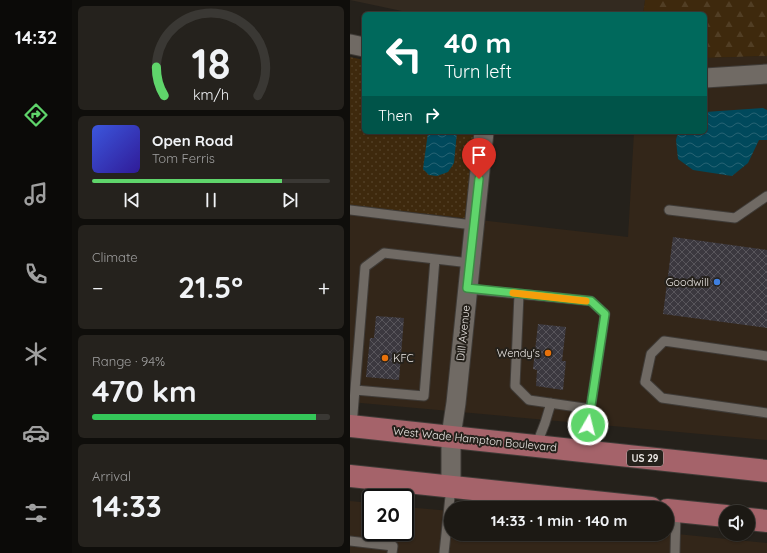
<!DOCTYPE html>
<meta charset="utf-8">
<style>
body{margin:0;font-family:Quicksand,sans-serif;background:#25221d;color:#f1f3f6;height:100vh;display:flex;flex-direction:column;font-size:15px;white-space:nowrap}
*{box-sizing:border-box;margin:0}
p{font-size:13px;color:#a0a0a0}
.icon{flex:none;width:22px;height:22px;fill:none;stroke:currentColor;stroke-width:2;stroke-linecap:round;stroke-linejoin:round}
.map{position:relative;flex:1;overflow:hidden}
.panel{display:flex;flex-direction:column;gap:6px;padding:6px;background:#0f0e0b;width:278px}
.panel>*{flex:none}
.hud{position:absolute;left:12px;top:12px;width:345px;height:122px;border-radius:6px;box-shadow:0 1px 3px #0004,0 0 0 1px #3a3834;background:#00695c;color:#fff;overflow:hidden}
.controls{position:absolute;left:369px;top:505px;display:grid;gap:8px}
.controls a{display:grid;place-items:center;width:36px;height:36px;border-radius:50%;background:#1c1914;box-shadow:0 1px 3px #0004,0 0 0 1px #3a3834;font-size:20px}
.speed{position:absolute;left:12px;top:489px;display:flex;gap:8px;font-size:20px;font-weight:700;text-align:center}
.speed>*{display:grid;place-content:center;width:52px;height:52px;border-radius:50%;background:#1c1914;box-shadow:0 1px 3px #0004,0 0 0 1px #3a3834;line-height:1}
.speed .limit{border:2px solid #111;border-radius:6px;background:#fff;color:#111}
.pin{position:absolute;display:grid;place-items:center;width:34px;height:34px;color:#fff;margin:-41px -17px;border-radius:50% 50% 50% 0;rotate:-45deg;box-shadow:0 0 4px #0007}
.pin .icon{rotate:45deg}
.me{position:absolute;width:44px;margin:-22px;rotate:8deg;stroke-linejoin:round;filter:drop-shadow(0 0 3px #0008)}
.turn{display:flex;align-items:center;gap:14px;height:84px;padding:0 16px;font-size:18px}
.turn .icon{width:52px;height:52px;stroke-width:2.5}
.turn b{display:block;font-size:28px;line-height:34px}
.then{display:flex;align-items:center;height:38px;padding:0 16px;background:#0003;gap:8px;font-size:15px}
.big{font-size:30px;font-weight:700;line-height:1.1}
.panel .widget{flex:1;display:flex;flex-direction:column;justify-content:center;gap:6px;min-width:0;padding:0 14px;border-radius:6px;background:#25221d}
.panel .dial{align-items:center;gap:0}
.dial svg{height:104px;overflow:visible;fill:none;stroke:#3a3834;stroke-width:7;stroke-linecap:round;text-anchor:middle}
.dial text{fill:#f1f3f6;stroke:none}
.song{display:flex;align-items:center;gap:12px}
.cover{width:48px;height:48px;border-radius:6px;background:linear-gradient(135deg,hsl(230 70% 55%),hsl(250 70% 35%))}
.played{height:4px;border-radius:2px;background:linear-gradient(90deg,#5fd56b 80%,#3a3834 80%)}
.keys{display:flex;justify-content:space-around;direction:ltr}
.heat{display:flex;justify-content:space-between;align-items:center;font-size:22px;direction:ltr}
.charge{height:6px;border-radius:3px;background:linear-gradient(90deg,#34c759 94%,#3a3834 0)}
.trip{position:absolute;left:94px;top:501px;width:230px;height:40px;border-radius:20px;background:#1c1914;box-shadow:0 1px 3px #0004,0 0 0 1px #3a3834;font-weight:700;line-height:40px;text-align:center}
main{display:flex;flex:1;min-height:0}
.tab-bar{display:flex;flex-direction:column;width:72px;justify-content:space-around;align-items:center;background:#0b0a08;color:#a0a0a0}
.tab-bar .icon{width:28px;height:28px}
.tab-bar .current{color:#5fd56b}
.tab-bar b{font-size:18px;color:#f1f3f6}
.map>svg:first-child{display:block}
.commercial{fill:#332619}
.built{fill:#332a20}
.grass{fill:url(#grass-dots)}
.forest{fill:url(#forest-firs)}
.water{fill:url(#water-waves)}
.building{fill:url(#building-cross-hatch)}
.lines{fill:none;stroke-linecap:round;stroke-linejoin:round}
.lane-casing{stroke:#3f3b37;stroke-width:11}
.street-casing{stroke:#3f3b37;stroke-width:21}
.primary-casing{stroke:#3f3b37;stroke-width:24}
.lane{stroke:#706a64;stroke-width:9}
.street{stroke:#706a64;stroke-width:19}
.primary{stroke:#a5636a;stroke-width:22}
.route-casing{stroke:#3e8a46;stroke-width:10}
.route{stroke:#5fd56b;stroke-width:7}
.slow{stroke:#f59e0b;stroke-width:7}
.shop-dot{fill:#3f7fe0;stroke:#25211b;stroke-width:1.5}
.food-dot{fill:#e8710a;stroke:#25211b;stroke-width:1.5}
.labels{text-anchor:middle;stroke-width:4;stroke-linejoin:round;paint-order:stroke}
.shield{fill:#25211b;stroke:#b1ada9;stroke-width:1}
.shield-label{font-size:10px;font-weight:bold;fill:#ede9e6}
.poi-label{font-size:11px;fill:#ede9e6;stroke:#25211b;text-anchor:end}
.street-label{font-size:11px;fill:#ede9e6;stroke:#25211b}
</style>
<main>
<nav class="tab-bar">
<b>14:32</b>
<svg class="icon current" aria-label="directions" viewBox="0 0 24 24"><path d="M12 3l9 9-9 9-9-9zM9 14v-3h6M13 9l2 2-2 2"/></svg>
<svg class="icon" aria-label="music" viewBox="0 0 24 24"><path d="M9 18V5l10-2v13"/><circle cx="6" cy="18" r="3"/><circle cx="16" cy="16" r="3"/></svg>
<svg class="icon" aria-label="phone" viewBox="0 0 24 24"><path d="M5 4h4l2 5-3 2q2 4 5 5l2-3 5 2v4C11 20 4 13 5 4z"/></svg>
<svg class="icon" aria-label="climate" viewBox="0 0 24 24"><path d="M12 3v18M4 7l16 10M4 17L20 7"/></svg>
<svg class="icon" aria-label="car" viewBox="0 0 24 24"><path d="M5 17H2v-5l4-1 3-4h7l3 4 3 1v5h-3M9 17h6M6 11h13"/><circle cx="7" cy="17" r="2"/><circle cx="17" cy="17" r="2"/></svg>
<svg class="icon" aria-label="filters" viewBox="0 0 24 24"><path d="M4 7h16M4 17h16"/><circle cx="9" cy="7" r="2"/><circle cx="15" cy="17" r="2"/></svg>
</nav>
<section class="panel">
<div class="widget dial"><svg viewBox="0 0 100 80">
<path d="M14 69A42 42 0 1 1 86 69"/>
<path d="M14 69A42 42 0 0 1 8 47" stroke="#5fd56b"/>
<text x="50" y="56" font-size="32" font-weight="700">18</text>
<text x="50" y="72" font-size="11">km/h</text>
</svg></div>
<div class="widget">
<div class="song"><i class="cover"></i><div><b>Open Road</b><p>Tom Ferris</p></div></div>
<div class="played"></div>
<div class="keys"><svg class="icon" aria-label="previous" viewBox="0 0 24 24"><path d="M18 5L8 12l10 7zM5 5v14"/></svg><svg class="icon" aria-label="pause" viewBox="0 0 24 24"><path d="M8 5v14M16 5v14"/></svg><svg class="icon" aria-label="next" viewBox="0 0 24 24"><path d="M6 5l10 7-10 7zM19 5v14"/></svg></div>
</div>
<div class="widget"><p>Climate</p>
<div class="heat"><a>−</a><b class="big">21.5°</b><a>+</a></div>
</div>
<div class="widget"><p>Range · 94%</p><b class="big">470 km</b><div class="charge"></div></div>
<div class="widget"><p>Arrival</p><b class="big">14:33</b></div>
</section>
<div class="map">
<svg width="417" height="553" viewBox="0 0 417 553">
<defs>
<pattern id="grass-dots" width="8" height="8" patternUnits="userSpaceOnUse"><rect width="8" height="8" fill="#3e290d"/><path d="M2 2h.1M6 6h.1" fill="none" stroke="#513e24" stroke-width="1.8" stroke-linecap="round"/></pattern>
<pattern id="forest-firs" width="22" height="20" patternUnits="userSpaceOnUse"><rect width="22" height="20" fill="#3e290d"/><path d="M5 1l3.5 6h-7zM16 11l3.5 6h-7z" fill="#513e24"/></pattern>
<pattern id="water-waves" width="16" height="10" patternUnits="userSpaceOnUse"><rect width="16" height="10" fill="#00495c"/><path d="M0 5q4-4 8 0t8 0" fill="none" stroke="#266373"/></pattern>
<pattern id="building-cross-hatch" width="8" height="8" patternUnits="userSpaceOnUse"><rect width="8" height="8" fill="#3b383f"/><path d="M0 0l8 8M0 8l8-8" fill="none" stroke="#58555b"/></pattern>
</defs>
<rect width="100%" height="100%" fill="#25211b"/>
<path class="commercial" d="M417 56V440L0 402V205L278 237 284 132H355V58Z
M0 501 21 503V532H55V507L101 511V534H317V533L417 543V553H0Z"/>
<path class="built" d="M0 0H295L293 14H66Z"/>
<path class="grass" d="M0 57 14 60V132H141L130 220 0 205Z"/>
<path class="forest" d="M295 0H417V56L355 58V14H293Z"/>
<path class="water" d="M413 108 417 110V140H409L398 163 382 176 343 170 328 159 326 140 328 132H355V112Z
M78 132H107L104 163 98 172 87 176 79 175 73 169Z"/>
<path class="building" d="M323 237 417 250V328L313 314Z
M26 316 54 318 49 380 16 377 20 338H24Z
M188 324 216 327 212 361H216L213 390 186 386 187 370 183 369Z"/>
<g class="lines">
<g class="lane-casing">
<path id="lane" d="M0 210 123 225
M319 210 385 218 417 196
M117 289 169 294
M417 356 314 341 301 354 295 382 312 398 417 413
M5 390 74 396 85 259
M241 409 179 400 165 386 169 294 241 301 255 314 238 425 248 453
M2 426 15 267 34 253 120 263
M186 446 195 423 201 403
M0 541 43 546 42 553
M94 553 101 487
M325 553 326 511"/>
</g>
<g class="street-casing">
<path id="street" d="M0 44 14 47
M355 78 417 74
M101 486V436L106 403 134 132"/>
</g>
<g class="primary-casing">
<path id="primary" d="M0 426 417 471
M0 476 301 508
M317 510 376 516
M398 519 417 521"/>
</g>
<use href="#lane" class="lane"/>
<use href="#street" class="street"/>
<use href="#primary" class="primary"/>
</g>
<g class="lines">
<g class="route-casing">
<path id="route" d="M129 179 117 288 241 301 255 314 238 425"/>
</g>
<use href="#route" class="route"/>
<path class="slow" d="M163 293 236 301"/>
</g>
<circle class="shop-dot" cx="367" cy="282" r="4"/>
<g class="food-dot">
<circle cx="198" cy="353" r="4"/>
<circle cx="35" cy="358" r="4"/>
</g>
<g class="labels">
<rect class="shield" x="277" y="450" width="36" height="16" rx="3"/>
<g class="shield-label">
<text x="295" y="462">US 29</text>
</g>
<g class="poi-label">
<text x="359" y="286">Goodwill</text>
<text x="190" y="357">Wendy's</text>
<text x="43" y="362" text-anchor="start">KFC</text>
</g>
<g class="street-label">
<text transform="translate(113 333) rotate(-84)" y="4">Dill Avenue</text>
<text transform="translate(125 439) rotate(6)" y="4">West Wade Hampton Boulevard</text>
</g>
</g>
</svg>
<div class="controls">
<a><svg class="icon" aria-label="sound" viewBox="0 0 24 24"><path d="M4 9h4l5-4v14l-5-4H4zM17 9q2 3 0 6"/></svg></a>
</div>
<div class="speed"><div class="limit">20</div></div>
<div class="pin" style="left:129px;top:179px;background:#d93025"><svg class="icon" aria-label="arrive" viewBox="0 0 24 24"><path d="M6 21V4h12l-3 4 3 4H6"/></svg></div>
<svg class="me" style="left:238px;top:425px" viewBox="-20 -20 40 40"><circle r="17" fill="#5fd56b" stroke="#fff" stroke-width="3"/><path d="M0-11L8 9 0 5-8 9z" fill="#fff"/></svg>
<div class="trip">14:33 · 1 min · 140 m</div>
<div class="hud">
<div class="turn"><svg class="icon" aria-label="left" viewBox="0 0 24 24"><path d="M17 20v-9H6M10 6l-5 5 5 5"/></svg><div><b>40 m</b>Turn left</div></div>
<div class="then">Then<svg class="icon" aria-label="right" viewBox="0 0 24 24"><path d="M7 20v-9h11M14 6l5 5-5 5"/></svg></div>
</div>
</div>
</main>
